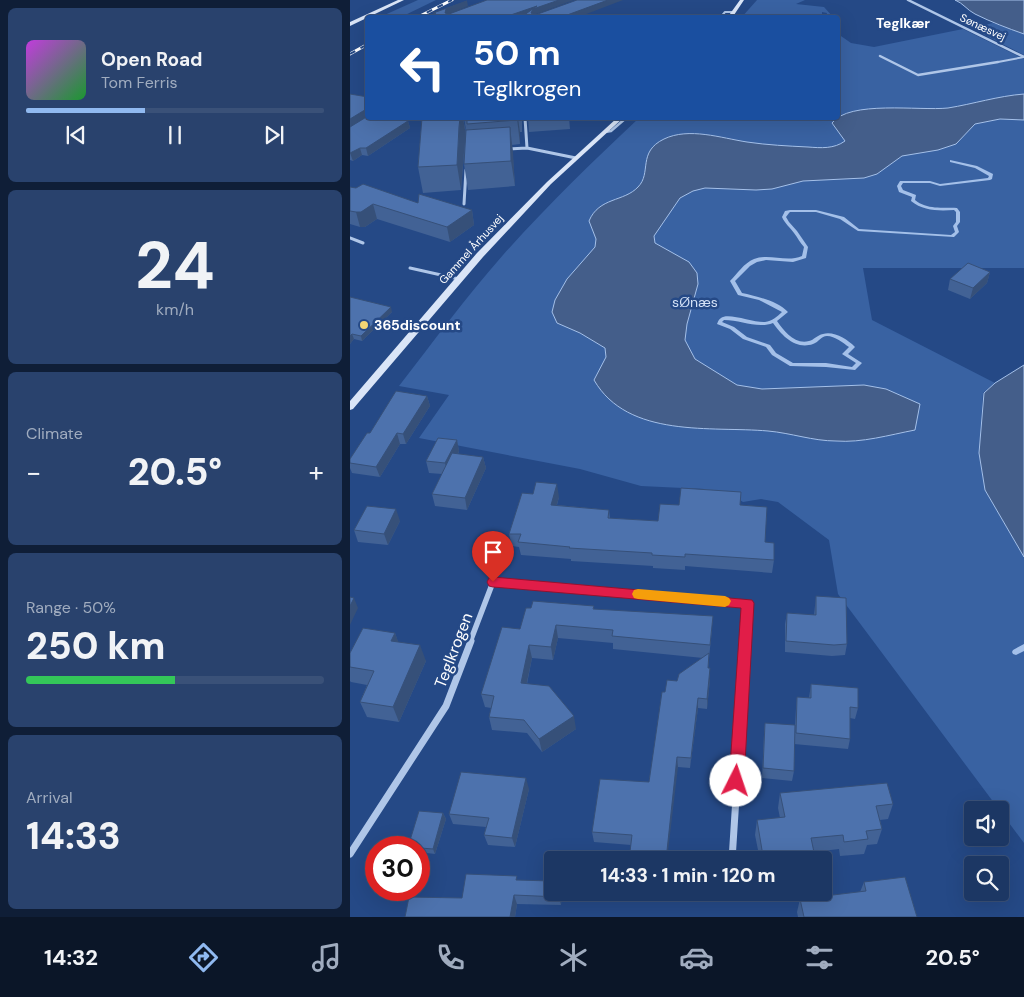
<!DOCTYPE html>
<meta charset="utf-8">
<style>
body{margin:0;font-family:"DM Sans",sans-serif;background:#29426d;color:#f1f3f6;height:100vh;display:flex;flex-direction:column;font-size:19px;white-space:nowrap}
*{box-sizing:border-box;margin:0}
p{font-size:16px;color:#a0acbf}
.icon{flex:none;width:28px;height:28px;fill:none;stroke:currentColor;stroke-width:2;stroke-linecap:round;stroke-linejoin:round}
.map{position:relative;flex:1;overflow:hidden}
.details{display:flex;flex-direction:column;gap:8px;padding:8px;background:#0f1e37;width:350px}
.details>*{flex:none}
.banner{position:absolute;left:15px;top:15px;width:475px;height:105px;border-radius:5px;box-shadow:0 5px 20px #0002,0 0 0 1px #3a5178;background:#1a4fa0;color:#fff;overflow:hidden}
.buttons{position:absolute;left:614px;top:801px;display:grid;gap:10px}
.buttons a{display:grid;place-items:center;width:45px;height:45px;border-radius:5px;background:#1c3764;box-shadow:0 5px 20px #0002,0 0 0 1px #3a5178;font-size:25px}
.speed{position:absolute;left:15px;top:836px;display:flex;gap:10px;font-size:25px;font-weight:700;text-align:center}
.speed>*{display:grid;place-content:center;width:65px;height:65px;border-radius:50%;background:#1c3764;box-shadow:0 5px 20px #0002,0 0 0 1px #3a5178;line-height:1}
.speed .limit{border:8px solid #d22;background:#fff;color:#111}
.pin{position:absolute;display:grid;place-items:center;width:42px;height:42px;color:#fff;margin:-51px -21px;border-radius:50% 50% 50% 0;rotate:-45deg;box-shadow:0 0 5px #0007}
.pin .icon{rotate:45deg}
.me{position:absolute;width:55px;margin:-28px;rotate:4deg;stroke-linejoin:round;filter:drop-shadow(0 0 4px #0008)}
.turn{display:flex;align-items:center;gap:18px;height:105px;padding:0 25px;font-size:22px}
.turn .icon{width:65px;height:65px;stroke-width:2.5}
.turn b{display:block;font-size:35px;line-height:42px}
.big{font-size:38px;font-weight:800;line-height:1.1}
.details .widget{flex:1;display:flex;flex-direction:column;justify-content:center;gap:8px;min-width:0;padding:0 18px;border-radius:8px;background:#29426d}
.details .dial{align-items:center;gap:0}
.dial b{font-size:65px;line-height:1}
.song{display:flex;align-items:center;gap:15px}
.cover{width:60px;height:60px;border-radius:8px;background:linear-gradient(135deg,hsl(290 70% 55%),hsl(130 70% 35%))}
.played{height:5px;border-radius:2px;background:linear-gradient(90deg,#90b9f0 40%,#3a5178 40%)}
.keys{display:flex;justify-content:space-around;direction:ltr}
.heat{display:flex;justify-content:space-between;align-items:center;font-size:28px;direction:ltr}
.charge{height:8px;border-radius:4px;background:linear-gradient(90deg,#34c759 50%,#3a5178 0)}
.trip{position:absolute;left:194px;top:851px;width:288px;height:50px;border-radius:5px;background:#1c3764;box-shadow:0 5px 20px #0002,0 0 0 1px #3a5178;font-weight:800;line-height:50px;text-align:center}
.dock{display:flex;height:80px;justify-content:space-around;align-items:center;background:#0b1628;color:#a0acbf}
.dock .icon{width:35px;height:35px}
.dock .active{color:#90b9f0}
.dock b{font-size:22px;color:#f1f3f6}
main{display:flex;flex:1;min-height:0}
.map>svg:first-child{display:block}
.green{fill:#3962a2}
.water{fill:#445e8a;stroke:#a4c0e9}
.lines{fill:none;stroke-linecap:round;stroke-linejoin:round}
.stream{fill:#a4c0e9;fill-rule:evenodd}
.lane-far2{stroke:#afc6e8;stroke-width:2}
.lane-far1{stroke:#afc6e8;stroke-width:2.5}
.lane{stroke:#afc6e8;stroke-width:3}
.street-far3{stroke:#afc6e8;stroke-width:2.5}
.street-far2{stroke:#afc6e8;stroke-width:3}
.street-far1{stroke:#afc6e8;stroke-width:5.5}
.street{stroke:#afc6e8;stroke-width:7}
.secondary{fill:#dae5f7;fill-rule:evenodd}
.rail-casing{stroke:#fff;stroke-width:3}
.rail{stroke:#254986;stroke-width:2;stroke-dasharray:6;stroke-linecap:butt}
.wall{fill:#426295}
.shaded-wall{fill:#365079}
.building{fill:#4d72ad;stroke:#365079}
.route{fill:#e11d48;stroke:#92132f}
.slow{fill:#f59e0b}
.poi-dot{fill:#f2d574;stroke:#254986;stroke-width:2}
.labels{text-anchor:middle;stroke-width:5;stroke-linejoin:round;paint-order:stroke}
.far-street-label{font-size:11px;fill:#fff;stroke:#254986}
.far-quarter-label{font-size:14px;font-weight:bold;fill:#fff;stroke:#254986}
.park-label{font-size:14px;fill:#d3e1f6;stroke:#254986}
.poi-label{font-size:14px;font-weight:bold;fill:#fff;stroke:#254986;text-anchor:start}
.near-street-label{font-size:16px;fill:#fff;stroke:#254986}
</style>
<main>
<section class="details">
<div class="widget">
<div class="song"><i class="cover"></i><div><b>Open Road</b><p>Tom Ferris</p></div></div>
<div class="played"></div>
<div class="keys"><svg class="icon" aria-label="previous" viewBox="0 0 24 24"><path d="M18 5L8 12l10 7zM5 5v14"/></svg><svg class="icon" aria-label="pause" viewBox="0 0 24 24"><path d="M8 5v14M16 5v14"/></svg><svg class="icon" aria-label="next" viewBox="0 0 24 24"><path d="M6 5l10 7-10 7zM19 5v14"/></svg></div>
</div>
<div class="widget dial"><b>24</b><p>km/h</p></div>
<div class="widget"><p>Climate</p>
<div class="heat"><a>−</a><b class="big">20.5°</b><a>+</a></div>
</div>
<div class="widget"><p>Range · 50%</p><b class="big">250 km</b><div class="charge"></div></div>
<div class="widget"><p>Arrival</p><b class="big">14:33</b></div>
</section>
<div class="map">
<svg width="674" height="917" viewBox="0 0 674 917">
<rect width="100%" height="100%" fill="#254986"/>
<path class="green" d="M68 0H86L51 17H30Z
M407 0H455L446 4 474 7 483 17H476L477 13 472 12V17L391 18Z
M643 23 674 34V55L621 28Z
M613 29 674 59V268H513L522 320 645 383 633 393 629 453 635 490 674 557V843L488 594 479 540 428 502 411 499 393 502 381 494 355 492 354 489 291 486 230 469 69 438 99 395 49 386C83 342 116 297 153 255 196 207 242 162 289 118H488V55L491 51 488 49V34L501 43 524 47Z"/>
<path class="water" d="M605 0H674V34C657 28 641 22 625 14 617 10 613 3 605 0Z
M674 94V120L650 119 625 124 606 144 588 150 552 156 527 174 514 178 453 181 422 189 406 190 355 188 343 191 330 198 304 236 305 243 339 262 347 273 348 284 337 324 335 340 345 359 387 385 412 389 514 385 536 389 570 404 565 430C539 435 512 443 486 441 463 441 441 433 418 431 362 426 278 439 244 380L256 357 255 348 230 333 207 323 202 312 205 300 217 279 245 247 246 239 239 221C249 197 274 202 288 187 302 173 287 152 314 139 339 127 371 138 397 142 417 145 438 146 458 147 471 148 484 149 495 141L482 123C499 100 569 111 598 108 623 104 648 96 674 94Z
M674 365V557L635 490 629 453 634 393 645 383Z"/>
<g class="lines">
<path class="stream" d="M600 160 627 166 643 174 642 179 640 180 590 186 580 183H553L551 186 553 190 566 195 565 200C577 210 592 207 607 208L610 212V222L607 226 609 232 604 237 508 231 490 219 466 212H440L439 213 436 217 439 222 447 231 458 247 456 258 443 262 416 260 407 262 400 266 385 281 392 293C406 296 428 301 438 312L427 321C434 331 445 345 459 341 464 340 467 335 473 334 484 331 497 339 505 347L498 354 512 363 505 370 476 367 440 366 422 355 416 347 393 339 380 329 367 324C368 322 368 320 371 318 378 312 404 323 415 322 422 321 427 317 432 312L409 300 388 295 380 281C387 274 394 263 404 259 420 253 436 263 452 256L454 247C450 243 448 238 444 233 440 227 435 224 432 217L435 211 440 210H466L494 217 509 229 601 235 605 232 603 226 606 222V212L604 210C589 211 573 211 561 201L562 197 549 192 547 186 550 181H580L590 184 638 178 639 176 625 168 600 162ZM374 320C391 320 407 329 423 323 432 336 446 350 463 344 469 342 471 336 477 336 485 336 493 343 499 347L492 354 506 363 502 367 476 363H443L426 353 420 345 397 337 384 327 372 322Z
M674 644V651L666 655 663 654 662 652 663 650Z"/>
<path class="lane-far2" d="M370 18 375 12H384
M648 62 674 57"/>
<path class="lane-far1" d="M255 132 261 131 276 118"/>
<path class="lane" d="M60 268 109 279"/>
<path class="street-far3" d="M558 0 674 57
M530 56 568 75 648 62"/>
<path class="street-far2" d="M175 118 177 148
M157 149 177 148 226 158
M114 204 116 170
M0 238 13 243"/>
<path class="street-far1" d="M120 642 143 582 398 603 396 642"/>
<path class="street" d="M0 854 96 706 121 641
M382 860 396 641
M396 892 398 896"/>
<path class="secondary" d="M48 0H54L0 26V22Z
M390 0H394L382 18H377Z
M267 118H273L201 184 133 257 3 409 0 410V401L127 253 197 182Z"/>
<g class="rail-casing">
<path id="rail" d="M66 18 102 0
M0 54 18 44"/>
</g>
<use href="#rail" class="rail"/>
</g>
<path class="wall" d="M0 94 18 118H62L57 121H58L60 128 18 156 12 155 3 161 0 160Z
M72 118H113L116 132V130L114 118H172V132H170V144L162 145 165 186 118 190 114 164 115 143 111 190 73 193 68 167Z
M178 118H219L220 129 179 132Z
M0 187 68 203 122 210 124 225 100 242 27 219 15 227H10L0 224Z
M640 272 637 283 620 299 598 290 600 279Z
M0 297 42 312 12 341 4 339 0 344Z
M77 396 80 406 56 444H50L30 477 2 473 0 468V459L20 433Z
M107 440 109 451 108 454 133 457 136 468 117 510 85 506 82 494 92 474 79 473 76 461Z
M209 497 207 505 259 510 260 518 308 521 329 505H390L415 542 424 560 422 573 335 566V570L303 568V566L221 561V559L171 555 169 547 162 546 159 534Z
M50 521 38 545 8 542 4 530Z
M466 596 497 644 495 655 482 656 435 652V624L437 613 464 615Z
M244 606V609L362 629 359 658 358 668 360 679 357 709 348 708 340 768 328 767 281 845 244 842 242 832 299 782 315 692 353 658 263 649V643L208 638 203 660 182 658 177 684 226 729 192 752 177 733 142 730 139 717 141 708 135 707 131 694 170 629Z
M45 633 48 642 76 661 49 722 17 717 10 702 17 685 1 682 0 681V653Z
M461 684 508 708 505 719 500 718V739L498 749 444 744V771L442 781 412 778 414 734 415 723 444 743 446 708 447 697 459 698Z
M179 789 165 847 138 845 134 835 136 827 103 824 99 814Z
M430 793 543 804 538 819 530 820 532 829 527 844 517 845 514 854 490 856 489 849 464 852 465 857 464 860H410L405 835 407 820 430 818 428 808Z
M93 813 96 819 85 854 69 852V848H59L58 847Z
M168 880 212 892 211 905 167 904 165 917H55Z
M514 882 567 917H448L447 912 450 899 510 892Z"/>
<path class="shaded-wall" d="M209 0H224L184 15 169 18H152L187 6Z
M258 0H273L226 18H209Z
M117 1 118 6 97 15 95 13 96 9Z
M18 108V117L0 128V119Z
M49 118H62L49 126 47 119Z
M110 118H113L117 141 115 143 114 152 111 190 107 165Z
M167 118H168L170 132V144Z
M58 121 60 128 18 156 16 148Z
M160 127 163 152 165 186 161 161Z
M10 148 12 155 3 161 0 153Z
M23 204 27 219 15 227H10L6 212Z
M122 210 124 225 100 242 97 227Z
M640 272 637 283 620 299 623 288Z
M41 307 42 312 12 341 11 336Z
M2 334 4 339 0 344V336Z
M77 396 80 406 56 444 53 434Z
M47 433 50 444 30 477 26 467Z
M107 440 109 451 98 475 95 463Z
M133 457 136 468 117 510 115 498Z
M207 484 209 497 203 518 201 505Z
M46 509 50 521 38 545 34 534Z
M4 598 8 608 0 625V606Z
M206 625 208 638 203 660 201 647Z
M45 633 51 649 41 641Z
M70 645 76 661 49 722 43 707Z
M179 645 182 658 174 696 171 683Z
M360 668V679L357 709V699Z
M348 698V708L340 768 341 758Z
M224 716 226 729 192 752 189 739Z
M327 757 328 767 317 860H316Z
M176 778 179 789 165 847 162 838Z
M93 813 96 819 85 854 83 849Z
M209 892H212L211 905 209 897Z
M164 895 167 904 165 917H160Z"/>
<path class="building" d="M137 0H209L183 9 181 13 185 15 227 0H258L209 18H170L187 6 152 18H76L86 13H83L117 1 96 9 95 13 99 14Z
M0 94 18 97V108L0 119Z
M18 116V118H49L47 119 58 121 16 148H10L0 153V127Z
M72 118H111H110L109 127 107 165 68 167Z
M116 118H167V120L117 124V119Z
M160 127 161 161 114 164 116 130Z
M13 184 68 203 69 194 122 210 97 227 23 204 11 212H6L0 211V187L6 188Z
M618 263 640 272 623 288 600 279Z
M0 297 41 307 11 336 2 334 0 336Z
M46 391 77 396 53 434 47 433 26 467 0 463V459L17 433H20Z
M88 438 107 440 95 463 76 461Z
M102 453 133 457 115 498 82 494Z
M186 482 207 484 201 505 259 510 258 518 308 521 310 504 329 505 331 488 391 492 390 505 417 507 415 542 424 543V560L335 554V557L302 555V553L219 548 220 547 168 542 171 534H159L172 493 183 494Z
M17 506 46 509 34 534 4 530Z
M466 596 496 598 497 644 484 645 436 641 437 613 466 615Z
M0 597 4 598 0 606Z
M183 601 244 606 243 609 363 616 360 645 262 636 263 630 206 625 201 647 179 645 171 683 199 686 224 716 189 739 174 720 139 717 144 696 131 694 152 627 170 629 176 608H181Z
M13 628 45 633 41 641 70 645 43 707 10 702 24 671 0 667V653Z
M359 653 358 668H360L357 699 348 698 341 758 327 757 316 860H279L282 835 242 832 250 779 299 782 312 692H315L317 680 327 681 329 674Z
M461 684 508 688V708L500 707V739L446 733 447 697 461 698Z
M415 723 445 725 444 771 413 768Z
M111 772 176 778 162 838 134 835 139 818 99 814Z
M537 783 543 804 526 806 532 829 516 831 518 839 494 842 493 835 461 838 465 857 439 860H429L428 855 413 856 407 820 435 817 430 793Z
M69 811 93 813 83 849 58 847Z
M116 874 167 876 166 880 202 881V892H209V897L164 895 160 917H55L59 897 112 898Z
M555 877 567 917H454L450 899 516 891 514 882Z"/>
<path class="route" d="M143 577 402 600 404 603 394 781 392 786 386 788 381 786 379 781 391 608 143 587 139 586 137 582 139 578Z"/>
<path class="slow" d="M288 589 375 596 379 598 381 601 379 605 375 607 288 599 284 598 282 594 284 590Z"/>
<circle class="poi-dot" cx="14" cy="325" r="5"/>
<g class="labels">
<g class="far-street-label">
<text transform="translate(633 27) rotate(25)" y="4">Sønæsvej</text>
<text transform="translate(121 249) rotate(-48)" y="4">Gammel Århusvej</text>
</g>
<g class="far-quarter-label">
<text x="553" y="28">Teglkær</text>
</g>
<g class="park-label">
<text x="345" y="307">sØnæs</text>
</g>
<g class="poi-label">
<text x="24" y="330">365discount</text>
</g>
<g class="near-street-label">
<text transform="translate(103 650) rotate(-69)" y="6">Teglkrogen</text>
</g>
</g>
</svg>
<div class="buttons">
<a><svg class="icon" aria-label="sound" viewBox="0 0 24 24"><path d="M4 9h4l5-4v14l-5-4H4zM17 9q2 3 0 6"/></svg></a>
<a><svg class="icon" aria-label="search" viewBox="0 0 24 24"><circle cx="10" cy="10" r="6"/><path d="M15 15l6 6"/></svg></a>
</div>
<div class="speed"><div class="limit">30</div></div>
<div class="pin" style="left:143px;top:582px;background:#d93025"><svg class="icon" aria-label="arrive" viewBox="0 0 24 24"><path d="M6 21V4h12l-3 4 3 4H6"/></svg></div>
<svg class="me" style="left:386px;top:781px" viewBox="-20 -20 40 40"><circle r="19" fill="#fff"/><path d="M0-13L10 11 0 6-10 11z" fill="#e11d48"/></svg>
<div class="trip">14:33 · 1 min · 120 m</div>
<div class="banner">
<div class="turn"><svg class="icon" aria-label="left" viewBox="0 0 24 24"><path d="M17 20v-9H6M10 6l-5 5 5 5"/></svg><div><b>50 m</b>Teglkrogen</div></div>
</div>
</div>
</main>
<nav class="dock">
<b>14:32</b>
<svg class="icon active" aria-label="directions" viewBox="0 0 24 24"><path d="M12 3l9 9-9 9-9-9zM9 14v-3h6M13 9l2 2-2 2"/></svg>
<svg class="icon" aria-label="music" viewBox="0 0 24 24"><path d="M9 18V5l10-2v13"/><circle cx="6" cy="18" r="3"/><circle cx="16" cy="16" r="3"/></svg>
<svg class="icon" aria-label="phone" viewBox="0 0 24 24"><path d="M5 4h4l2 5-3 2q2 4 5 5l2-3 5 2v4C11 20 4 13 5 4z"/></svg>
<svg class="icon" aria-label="climate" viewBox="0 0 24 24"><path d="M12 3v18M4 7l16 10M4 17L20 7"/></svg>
<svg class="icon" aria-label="car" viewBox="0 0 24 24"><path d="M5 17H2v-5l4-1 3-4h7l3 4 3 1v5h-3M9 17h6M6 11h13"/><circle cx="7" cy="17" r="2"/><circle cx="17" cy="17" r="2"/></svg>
<svg class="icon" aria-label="filters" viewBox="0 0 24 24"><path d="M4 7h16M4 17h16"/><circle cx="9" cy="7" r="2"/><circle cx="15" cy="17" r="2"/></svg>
<b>20.5°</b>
</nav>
